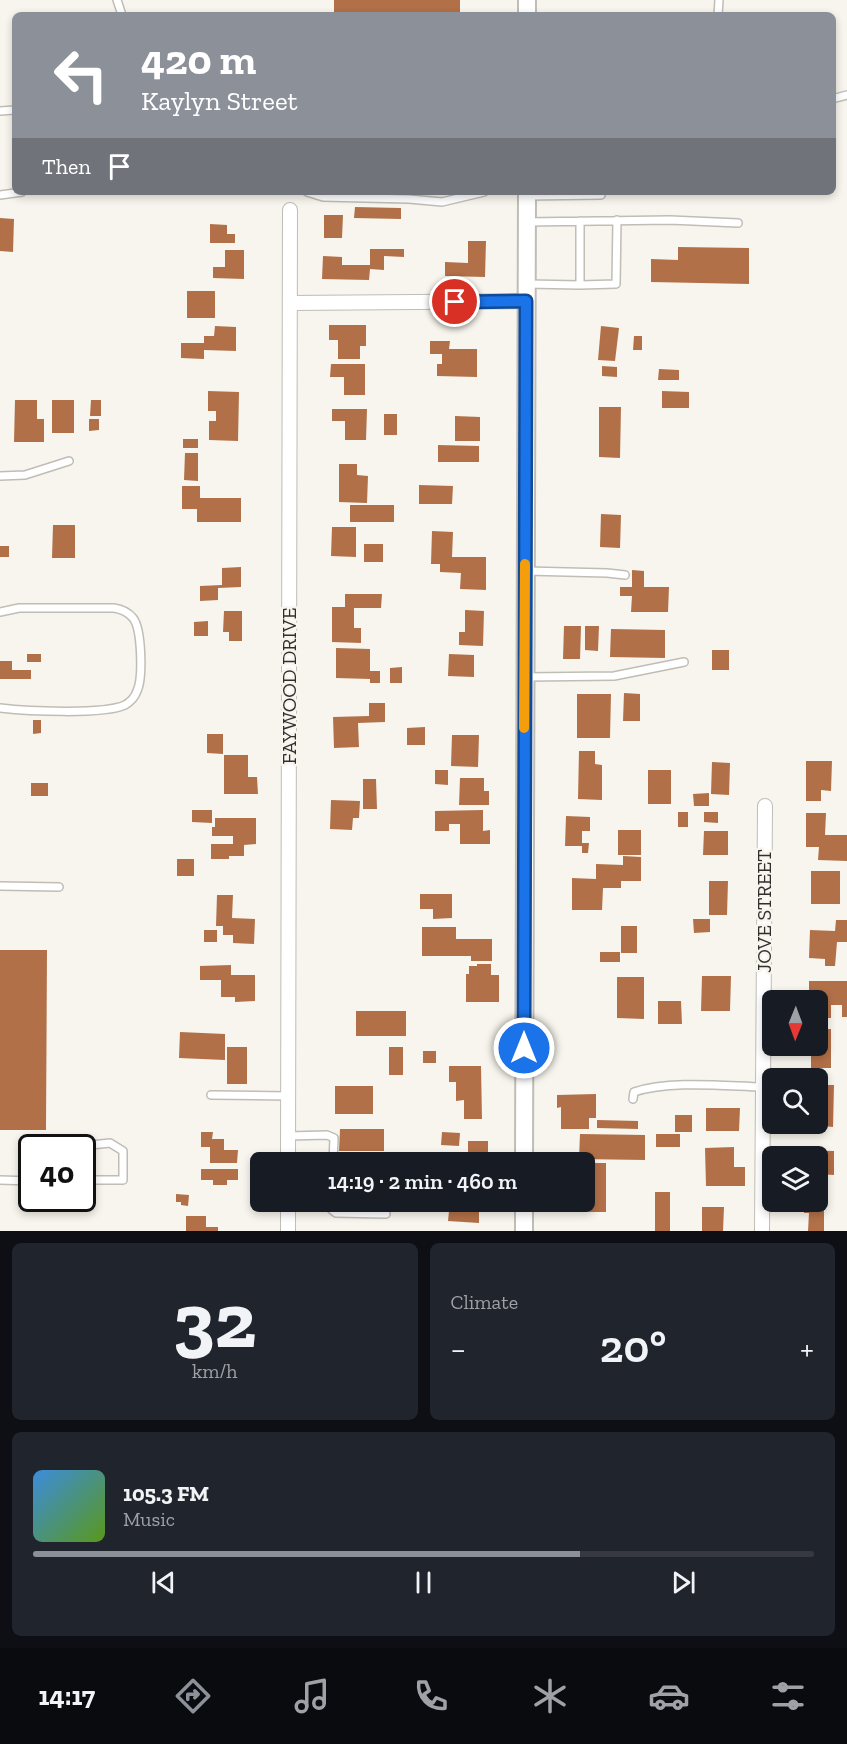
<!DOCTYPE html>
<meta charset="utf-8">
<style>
body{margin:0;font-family:"Zilla Slab",serif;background:#20242c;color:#f1f3f6;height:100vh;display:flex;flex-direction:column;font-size:22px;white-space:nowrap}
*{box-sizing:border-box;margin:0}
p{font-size:20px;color:#9ea1a6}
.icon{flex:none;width:33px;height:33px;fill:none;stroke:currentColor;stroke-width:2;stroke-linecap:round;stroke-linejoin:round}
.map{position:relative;height:1231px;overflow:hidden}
.sheet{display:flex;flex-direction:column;gap:12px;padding:12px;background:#0d0f14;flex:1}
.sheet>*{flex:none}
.guide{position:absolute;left:12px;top:12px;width:824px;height:183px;border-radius:9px;box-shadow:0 3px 9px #0003;background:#8c9099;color:#fff;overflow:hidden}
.needle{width:39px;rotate:181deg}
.tools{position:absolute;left:762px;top:990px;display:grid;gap:12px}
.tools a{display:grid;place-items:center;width:66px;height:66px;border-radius:9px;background:#171b24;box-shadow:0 3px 9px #0003;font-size:30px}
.speed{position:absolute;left:18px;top:1134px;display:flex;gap:12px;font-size:30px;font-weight:700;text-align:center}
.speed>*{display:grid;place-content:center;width:78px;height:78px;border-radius:50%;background:#171b24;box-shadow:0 3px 9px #0003;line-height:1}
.speed .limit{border:3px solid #111;border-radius:9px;background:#fff;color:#111}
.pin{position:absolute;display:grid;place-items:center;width:51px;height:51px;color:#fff;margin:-26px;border:3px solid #fff;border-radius:50%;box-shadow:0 2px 6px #0007}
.me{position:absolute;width:66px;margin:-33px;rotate:0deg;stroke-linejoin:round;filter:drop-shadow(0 0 4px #0008)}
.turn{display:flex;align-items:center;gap:21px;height:126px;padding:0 30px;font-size:27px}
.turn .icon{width:78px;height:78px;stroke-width:2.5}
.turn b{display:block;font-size:42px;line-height:51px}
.then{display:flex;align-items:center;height:57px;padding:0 30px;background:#0003;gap:12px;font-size:22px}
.big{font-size:45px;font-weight:600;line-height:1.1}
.sheet .card{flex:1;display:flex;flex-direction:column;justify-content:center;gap:9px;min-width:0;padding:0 21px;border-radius:9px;background:#20242c}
.sheet .dial{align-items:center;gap:0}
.dial b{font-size:78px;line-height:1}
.song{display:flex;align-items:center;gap:18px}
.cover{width:72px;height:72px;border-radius:9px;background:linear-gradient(135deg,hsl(210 70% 55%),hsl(90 70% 35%))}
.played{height:6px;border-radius:3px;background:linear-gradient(90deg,#8c9099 70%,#363941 70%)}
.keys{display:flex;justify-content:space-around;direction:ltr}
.heat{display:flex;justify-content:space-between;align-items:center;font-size:33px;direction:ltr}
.sheet .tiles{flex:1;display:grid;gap:12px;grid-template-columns:1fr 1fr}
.card:last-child{grid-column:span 2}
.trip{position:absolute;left:250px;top:1152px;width:345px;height:60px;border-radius:9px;background:#171b24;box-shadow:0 3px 9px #0003;font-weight:600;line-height:60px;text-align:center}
.menu{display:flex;height:96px;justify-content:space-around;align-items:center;background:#090b0e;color:#9ea1a6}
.menu .icon{width:42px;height:42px}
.menu .on{color:#8c9099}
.menu b{font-size:27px;color:#f1f3f6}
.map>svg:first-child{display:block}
.building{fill:#b27048}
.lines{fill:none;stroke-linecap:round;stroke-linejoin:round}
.service-casing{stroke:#bfbdb6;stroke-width:10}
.minor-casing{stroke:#bfbdb6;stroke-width:16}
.tertiary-casing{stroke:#bfbdb6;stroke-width:20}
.service{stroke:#fff;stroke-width:7}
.minor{stroke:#fff;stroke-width:14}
.tertiary{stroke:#fff;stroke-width:16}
.route-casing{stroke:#114b97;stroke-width:15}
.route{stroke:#1a73e8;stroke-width:10}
.slow{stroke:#f59e0b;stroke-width:10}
.labels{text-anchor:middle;stroke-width:5;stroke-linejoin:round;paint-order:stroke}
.street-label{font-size:20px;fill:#302f2d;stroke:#f7f5ed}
</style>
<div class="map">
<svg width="847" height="1231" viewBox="0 0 847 1231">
<rect width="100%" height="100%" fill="#f7f5ed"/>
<path class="building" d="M334 0H460V15H334Z
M409 192H442V195H409Z
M355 207 401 208V219L354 218Z
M324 215H343L342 238H324Z
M0 218 14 219 13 252 0 251Z
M210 224 227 225V234H235V243H210Z
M468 241H486L485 277 445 276V262L468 263Z
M678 247 749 248V284L651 282V259L678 260Z
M370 249H404V257L384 256V270L370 269 369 280 322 279 323 256 342 257V265H370Z
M225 250H244V279L213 278V267H225Z
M187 291H215V318H187Z
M329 325H366V346H360V359H338V340H329Z
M215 326 236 327V351L204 350V359L181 358V343H204V336H214Z
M601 326 619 328 615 361 598 360Z
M634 336H642V350H633Z
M430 341H450L449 349H477V377L437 376V364H442V354H430Z
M331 364H365V395H344V377H330Z
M602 366 617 367V377L602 376Z
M659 369 679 370V380H658Z
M208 391 239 392 238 441 209 440V421H216V411H208Z
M662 391 689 392V408H662Z
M15 400H37V419H44V442H14Z
M52 400H74V433H52Z
M91 400H101V416H90Z
M599 407H621L620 458 599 457Z
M332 409H367L366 440H345V421H332Z
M384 414H397V435H384Z
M455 416 480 417V441H455Z
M89 419H99V430L89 431Z
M183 439H198V448H183Z
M438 445 479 446V462H438Z
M185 453H198V481L184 480Z
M339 464H357V475L368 476 367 503 339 502Z
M419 485 453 486 452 504H419Z
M182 486H200V498H241V522H197V509H182Z
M350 505H394V522H350Z
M601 514 621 515 620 548 600 547Z
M53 525H75V558H52Z
M332 527H356V557L331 556Z
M432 531 453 532 452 557H486V590L460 589 461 573 440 572V564H431Z
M364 544H383V562H364Z
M0 546H9V557H0Z
M241 567V587L218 588V600L200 601V586L222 585V568Z
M632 570 644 571V587H669L668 612H631L632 596H620V587H632Z
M345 594H382L381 608H354V628H361V643L332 642V607H345Z
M465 610 484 611 483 646 459 645V632H465Z
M224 611H242V641H229V632H223Z
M208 621V636H194V622Z
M564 626H581L580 659H563Z
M585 626H599L598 651 585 650Z
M611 629 665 630V658L610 657Z
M336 648 370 649V671H380V683H370V679L336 678Z
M712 650H729V670H712Z
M27 654H41V662H27Z
M449 654 474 655V677L448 676Z
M0 661H12V670H31V679H0Z
M402 667V683H390V668Z
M624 693 640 694V721H623Z
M577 694H611L610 738H577Z
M369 703H385V722L358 723 359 747 334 748 333 717 369 716Z
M33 720H41V733L33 734Z
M425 727V745H407V728Z
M207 734H223V754L207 753Z
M452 735H479L478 767 451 766Z
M579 751H595V764L602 765V800L578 799Z
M224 755H248V777H257L258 794H224Z
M806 761H832L831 791 821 790V801H806Z
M712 762 730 763 729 795 711 794Z
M435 770H448V785L435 784Z
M648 770H671V804H648Z
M460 778H484V791H489V805H459Z
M363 779H376L377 809H363Z
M31 783H48V796H31Z
M709 793V806H694L693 794Z
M331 800 360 801 359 818H353L352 830 330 829Z
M192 810H212V823L192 822Z
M483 810V831L490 830V844H460V824H449V831H435V811Z
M678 812H688V827H678Z
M704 812H718V823L704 822Z
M806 813H826L825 835H847V861L818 860 819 847H806Z
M566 816 590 817V831H582V843H589L588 853H582V846H565Z
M215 818H256V844L244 845V856H229V859H211V844H233V836H212V827H215Z
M618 830H641V855H618Z
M704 831H728V855H703Z
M623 856 641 857V881H621V888H603L602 910H572V878L596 879V864L623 865Z
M177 859H194V876H177Z
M811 871H840V904H811Z
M709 881H728L727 915H709Z
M420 894H452V918L433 919V909H420Z
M217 895H233L232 918 255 919 254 944 233 943V935H223V926H216Z
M693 919H710V932L694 933Z
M836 920H847V942H837L835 966H825V959L809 958 810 930 835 931Z
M621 926H637V953H621Z
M422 927H456V939H492V961H471V956H422Z
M204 930H217V942H204Z
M0 950H47L46 1130H0Z
M600 952H620V962H600Z
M477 964H491V975H499V1002H466V974H469V966H477Z
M231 965V975H255V1001L235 1002V997H221V980H200V966Z
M702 976H731L730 1011H701Z
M617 977H644V1019L617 1018Z
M809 981H847V1017H842V1005H831V1018H818V1000H809Z
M658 1001H681L682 1024H658Z
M356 1011H406V1036H356Z
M818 1029H831V1068H811V1046H818Z
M180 1032 225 1034V1060L179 1058Z
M227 1047H247V1084H227Z
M389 1047H403V1075H389Z
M423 1051H436V1063H423Z
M449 1066H464V1080V1066H481L482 1119H464V1100L456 1101V1082H449Z
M824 1085H834L833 1127 823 1126 824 1113H819L818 1090H824Z
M335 1086H373V1114H335Z
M596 1094V1118H589V1129H561V1107L557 1108V1095Z
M706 1108H740L739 1131H706Z
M675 1115H692V1132H675Z
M597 1120 638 1121V1129L597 1128Z
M340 1129H384V1151H339Z
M201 1132H213L212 1139H224V1150H238L237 1163H210V1147H201Z
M442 1132 460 1133 459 1146 441 1145Z
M580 1134 645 1135V1160L579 1159Z
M656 1134H680V1147H656Z
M468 1141H488V1162H468Z
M734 1147V1167H745V1186H706L705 1148Z
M792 1150 834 1151V1175L818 1174V1156H792Z
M585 1163H606V1212H584Z
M201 1169H238V1180H227V1185H213V1180H201Z
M655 1192H670V1231H655Z
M176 1194 189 1195 188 1206 181 1205V1202H176Z
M818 1200H824V1231H808L809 1213H804L805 1202H818Z
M348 1202H399V1204H348Z
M442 1202H479V1223L448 1221 449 1211 442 1210Z
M702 1207H724L723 1231H702Z
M186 1216H206V1227H218V1231H186Z"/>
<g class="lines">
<g class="service-casing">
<path id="service" d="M117 0 122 15
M718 15 719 0
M832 99 847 95
M0 111 15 110
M307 192 323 197 409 199 442 202 484 192
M0 195 22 192
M527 196 601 195V192
M526 222 670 220 738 223
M527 284 580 285V221
M580 285 616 284 617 220
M0 476 25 475 69 461
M526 571 607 573 625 575
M0 612 19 608H114C121 609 128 612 133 618 142 629 143 679 137 691 135 697 130 702 125 705 103 715 26 711 0 708
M526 677 614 676 684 662
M0 886 59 887
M211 1095 288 1096
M633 1099 634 1092C670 1080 724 1086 763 1087
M288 1136 327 1135 334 1138 333 1162
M62 1148 110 1143 123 1151V1180H82
M0 1180 32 1181
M331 1202V1209L336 1213 386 1214"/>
</g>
<g class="minor-casing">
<path id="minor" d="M290 303 526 301
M288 1162 290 210
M288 1231V1202
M762 1231 765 806"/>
</g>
<g class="tertiary-casing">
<path id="tertiary" d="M527 15V0
M524 1162 527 192
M524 1202V1231"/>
</g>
<use href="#service" class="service"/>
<use href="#minor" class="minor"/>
<use href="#tertiary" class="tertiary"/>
</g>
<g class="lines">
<g class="route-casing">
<path id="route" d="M455 302 526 301 524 1048"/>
</g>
<use href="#route" class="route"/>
<path class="slow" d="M524 728 525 564"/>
</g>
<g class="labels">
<g class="street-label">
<text transform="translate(289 686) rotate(-90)" y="7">FAYWOOD DRIVE</text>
<text transform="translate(764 911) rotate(-90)" y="7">JOVE STREET</text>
</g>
</g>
</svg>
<div class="tools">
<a><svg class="needle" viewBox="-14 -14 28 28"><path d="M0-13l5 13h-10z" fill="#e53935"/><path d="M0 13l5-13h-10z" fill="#9ea1a6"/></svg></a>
<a><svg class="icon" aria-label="search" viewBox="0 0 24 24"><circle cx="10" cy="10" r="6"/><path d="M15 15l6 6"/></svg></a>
<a><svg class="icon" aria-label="layers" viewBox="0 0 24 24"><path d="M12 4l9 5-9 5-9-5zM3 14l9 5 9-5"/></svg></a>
</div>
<div class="speed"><div class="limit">40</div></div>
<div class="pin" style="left:455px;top:302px;background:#d93025"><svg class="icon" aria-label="arrive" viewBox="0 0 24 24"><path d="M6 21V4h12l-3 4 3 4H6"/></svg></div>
<svg class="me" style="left:524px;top:1048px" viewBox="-20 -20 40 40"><circle r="17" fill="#1a73e8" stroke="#fff" stroke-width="3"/><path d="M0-11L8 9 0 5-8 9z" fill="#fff"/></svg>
<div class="trip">14:19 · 2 min · 460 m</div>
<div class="guide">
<div class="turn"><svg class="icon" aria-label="left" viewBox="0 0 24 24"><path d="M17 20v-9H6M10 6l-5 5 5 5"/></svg><div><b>420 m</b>Kaylyn Street</div></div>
<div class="then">Then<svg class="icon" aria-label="arrive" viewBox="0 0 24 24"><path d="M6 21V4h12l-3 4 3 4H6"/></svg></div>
</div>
</div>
<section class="sheet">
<div class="tiles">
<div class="card dial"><b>32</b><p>km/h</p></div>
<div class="card"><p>Climate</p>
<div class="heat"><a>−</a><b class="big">20°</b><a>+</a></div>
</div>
<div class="card">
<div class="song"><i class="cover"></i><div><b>105.3 FM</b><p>Music</p></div></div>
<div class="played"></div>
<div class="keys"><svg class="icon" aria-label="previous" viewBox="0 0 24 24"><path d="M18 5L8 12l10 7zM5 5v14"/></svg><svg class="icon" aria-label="pause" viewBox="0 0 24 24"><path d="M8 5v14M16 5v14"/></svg><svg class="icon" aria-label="next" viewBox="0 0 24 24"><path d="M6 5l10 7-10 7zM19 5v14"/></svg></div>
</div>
</div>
</section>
<nav class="menu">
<b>14:17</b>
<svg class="icon on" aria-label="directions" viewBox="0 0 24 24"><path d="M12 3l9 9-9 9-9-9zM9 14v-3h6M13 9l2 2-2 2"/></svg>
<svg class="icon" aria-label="music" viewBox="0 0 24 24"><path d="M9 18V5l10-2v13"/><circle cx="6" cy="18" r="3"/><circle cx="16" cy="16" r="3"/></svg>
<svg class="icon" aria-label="phone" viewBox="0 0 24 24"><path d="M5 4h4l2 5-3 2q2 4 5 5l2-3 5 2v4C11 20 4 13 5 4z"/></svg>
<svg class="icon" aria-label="climate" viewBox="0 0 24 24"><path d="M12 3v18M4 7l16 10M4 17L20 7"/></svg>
<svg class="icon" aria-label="car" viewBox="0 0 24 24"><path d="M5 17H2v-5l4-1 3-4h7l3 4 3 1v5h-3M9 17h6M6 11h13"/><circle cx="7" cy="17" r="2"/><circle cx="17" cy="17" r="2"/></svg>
<svg class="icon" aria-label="filters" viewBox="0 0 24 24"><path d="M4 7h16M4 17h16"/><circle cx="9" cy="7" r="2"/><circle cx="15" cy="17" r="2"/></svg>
</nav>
